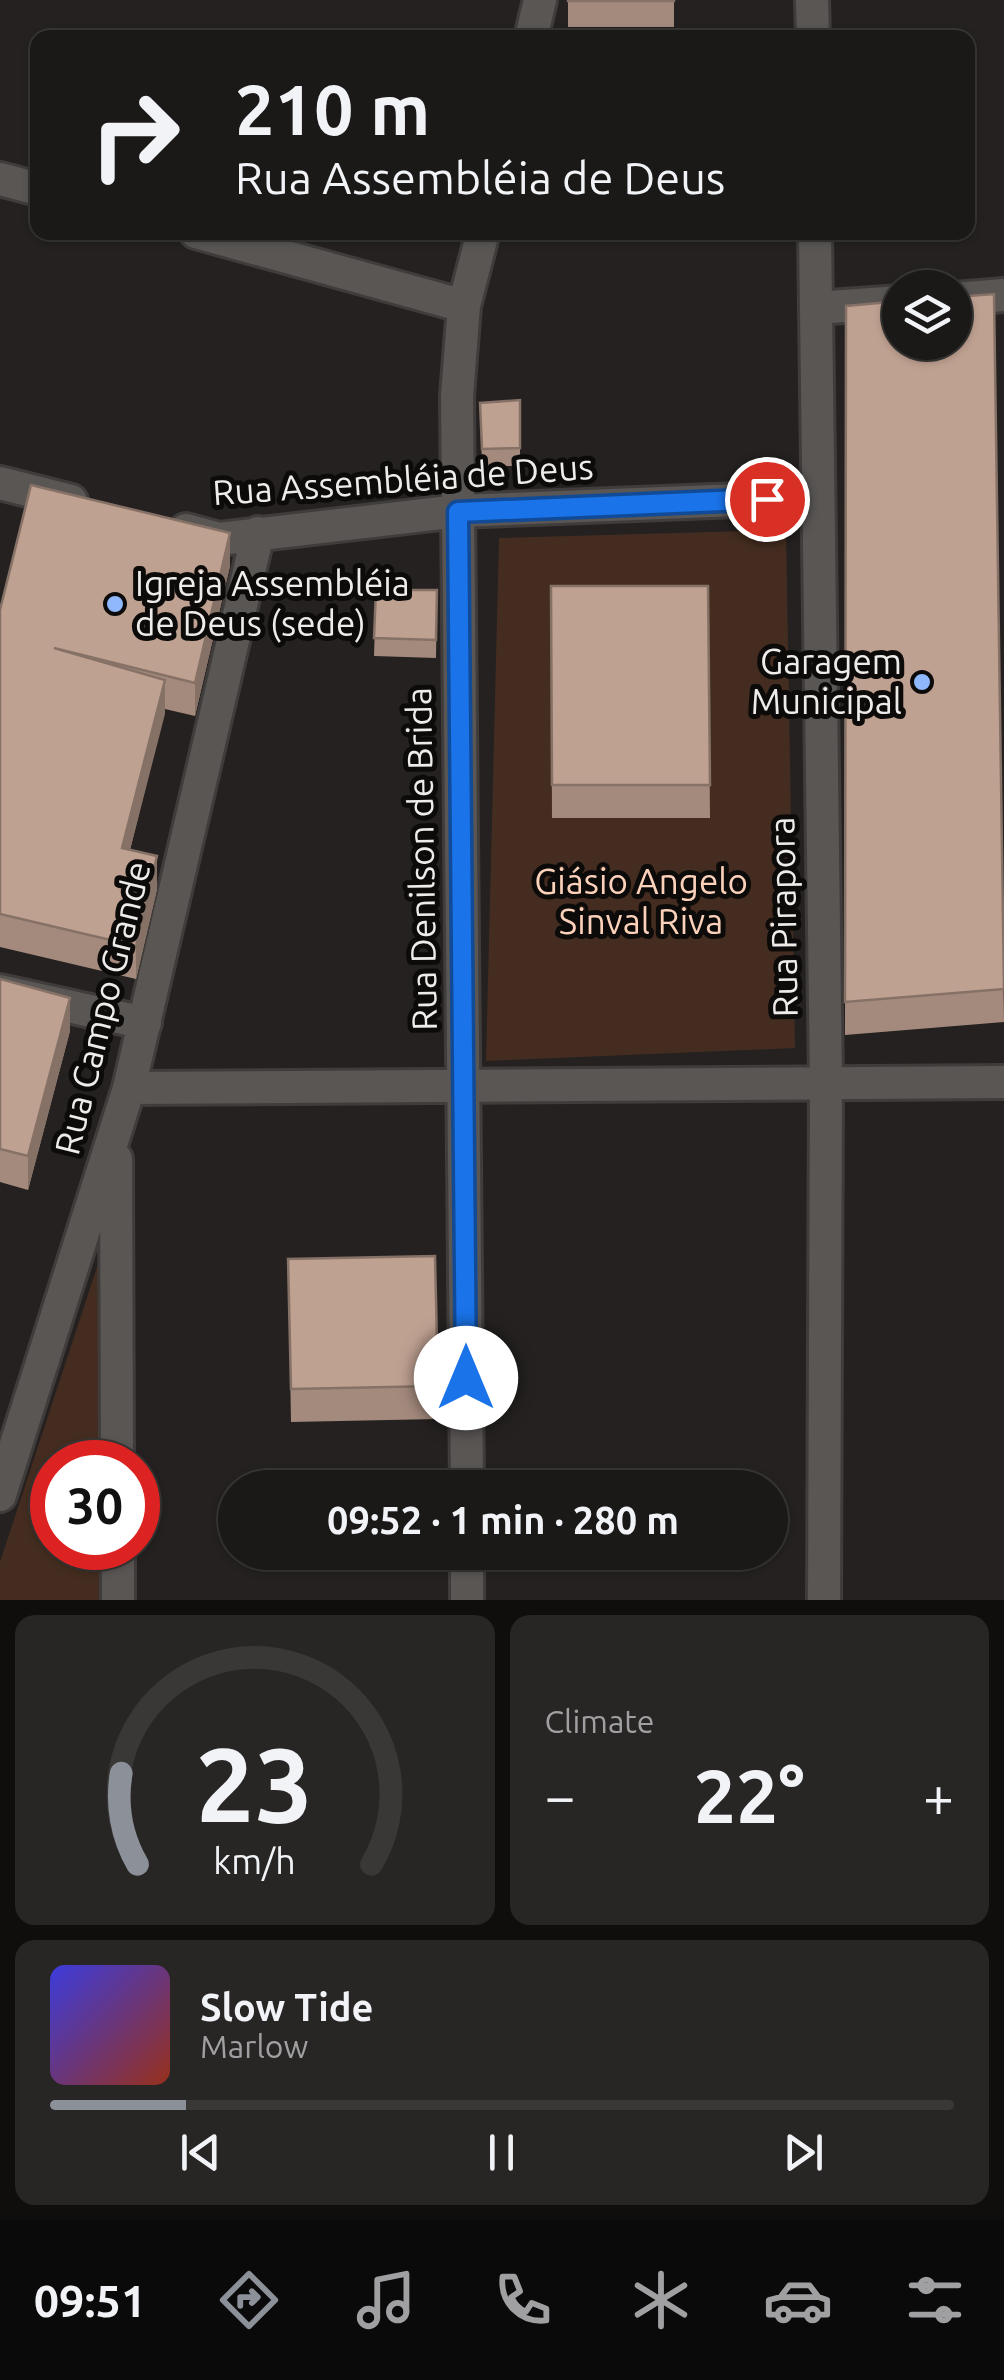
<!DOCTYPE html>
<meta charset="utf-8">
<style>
body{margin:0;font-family:Ubuntu,sans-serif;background:#282625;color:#f1f3f6;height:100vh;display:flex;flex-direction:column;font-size:38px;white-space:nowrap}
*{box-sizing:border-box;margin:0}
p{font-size:32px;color:#a0a0a2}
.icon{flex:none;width:55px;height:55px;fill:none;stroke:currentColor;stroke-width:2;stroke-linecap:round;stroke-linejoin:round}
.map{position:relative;height:1600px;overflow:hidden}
.details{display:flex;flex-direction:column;gap:15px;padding:15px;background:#0f0e0d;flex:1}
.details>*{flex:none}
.top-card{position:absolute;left:30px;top:30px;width:945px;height:210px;border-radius:20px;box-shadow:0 2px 8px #0004,0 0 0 2px #393837;background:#1b1918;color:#f1f3f6;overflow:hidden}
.tools{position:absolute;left:882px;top:270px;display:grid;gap:20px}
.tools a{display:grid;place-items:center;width:90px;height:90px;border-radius:50%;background:#1b1918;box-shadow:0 2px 8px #0004,0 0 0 2px #393837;font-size:50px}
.speed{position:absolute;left:30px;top:1440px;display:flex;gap:20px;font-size:50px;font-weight:700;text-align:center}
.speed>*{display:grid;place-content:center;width:130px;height:130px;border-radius:50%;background:#1b1918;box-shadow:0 2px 8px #0004,0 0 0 2px #393837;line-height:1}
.speed .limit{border:15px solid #d22;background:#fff;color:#111}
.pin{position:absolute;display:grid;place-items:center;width:85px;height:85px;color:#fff;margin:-42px;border:5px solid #fff;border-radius:50%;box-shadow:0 2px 10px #0007}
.me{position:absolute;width:110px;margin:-55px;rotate:0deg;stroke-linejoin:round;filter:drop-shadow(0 0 8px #0008)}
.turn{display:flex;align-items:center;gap:35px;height:210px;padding:0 40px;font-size:45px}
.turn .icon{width:130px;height:130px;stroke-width:2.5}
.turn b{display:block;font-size:70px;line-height:85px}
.big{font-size:75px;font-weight:700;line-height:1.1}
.details .card{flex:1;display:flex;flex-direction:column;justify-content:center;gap:15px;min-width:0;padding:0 35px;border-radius:20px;background:#282625}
.details .dial{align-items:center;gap:0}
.dial svg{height:260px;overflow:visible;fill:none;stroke:#393837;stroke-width:7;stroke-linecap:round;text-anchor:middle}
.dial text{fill:#f1f3f6;stroke:none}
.song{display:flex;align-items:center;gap:30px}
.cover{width:120px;height:120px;border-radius:15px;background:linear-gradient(135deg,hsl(240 70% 55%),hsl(10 70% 35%))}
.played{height:10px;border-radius:5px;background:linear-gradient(90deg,#8c9099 15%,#393837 15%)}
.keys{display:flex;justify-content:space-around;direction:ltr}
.heat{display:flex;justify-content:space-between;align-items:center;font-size:55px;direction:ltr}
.details .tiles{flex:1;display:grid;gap:15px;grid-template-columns:1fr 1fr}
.card:last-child{grid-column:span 2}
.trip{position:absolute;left:218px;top:1470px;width:570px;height:100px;border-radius:50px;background:#1b1918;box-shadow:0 2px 8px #0004,0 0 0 2px #393837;font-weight:700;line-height:100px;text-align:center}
.tab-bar{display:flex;height:160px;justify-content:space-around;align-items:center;background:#0b0a0a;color:#a0a0a2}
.tab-bar .icon{width:70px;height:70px}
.tab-bar .on{color:#8c9099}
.tab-bar b{font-size:45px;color:#f1f3f6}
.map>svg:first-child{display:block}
.green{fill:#442d20}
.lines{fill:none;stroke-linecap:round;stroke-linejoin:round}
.street-casing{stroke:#3f3c3b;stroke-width:38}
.street{stroke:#595654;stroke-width:32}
.wall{fill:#a48a7d}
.shaded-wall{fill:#867166}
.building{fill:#bfa191;stroke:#867166;stroke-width:2.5}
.route-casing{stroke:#114b97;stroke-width:25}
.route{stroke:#1a73e8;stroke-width:18}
.poi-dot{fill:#8fb8fd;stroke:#0c0b0a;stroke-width:4}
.labels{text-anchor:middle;stroke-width:10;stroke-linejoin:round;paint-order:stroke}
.street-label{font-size:35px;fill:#eeeceb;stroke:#0c0b0a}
.poi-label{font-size:35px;fill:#eeeceb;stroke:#0c0b0a;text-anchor:start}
.park-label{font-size:35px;fill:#fcd1ba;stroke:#0c0b0a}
</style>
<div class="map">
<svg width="1004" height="1600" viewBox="0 0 1004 1600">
<rect width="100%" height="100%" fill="#242120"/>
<path class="green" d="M786 530 795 1048 486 1061 499 538Z
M101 1255V1462H52V1548H102V1600H0V1562Z"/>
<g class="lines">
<g class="street-casing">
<path id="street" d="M812 0 813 38
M531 38 540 0
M0 179 38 189
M196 232 464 306
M815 232 826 1083 824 1600
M955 299 1004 295
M816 308 900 302
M0 483 71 501
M186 530 219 539 458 511 818 497
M0 991 145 1023
M129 1088 1004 1082
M116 1159 117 1462
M467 1488 457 396 464 306 483 232
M0 1495 129 1088 258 533
M118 1548V1600
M467 1552V1600"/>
</g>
<use href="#street" class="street"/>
</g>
<path class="wall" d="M568 0H674V27H568Z
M994 294 1004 1022 845 1035 846 306Z
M520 400V466H482L480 403Z
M230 566 195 716 165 709 130 850 157 889 136 979 0 947V610Z
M551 586H708L710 818H552Z
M376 590H437L436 658 374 656Z
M0 979 70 1031 28 1190 0 1182Z
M288 1259 438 1386V1419L291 1422Z"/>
<path class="shaded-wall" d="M230 533V566L195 716V683Z
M165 680V714L122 881V848Z
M157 856V889L136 979V946Z
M70 998V1031L28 1190V1156Z"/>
<path class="building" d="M568 0H674V1H568Z
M994 294 1004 989 845 1002 846 306 900 301V342H955V297Z
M520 400V448L482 449 480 403Z
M31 485 230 533 195 683 54 648 165 680 122 848 157 856 136 946 0 914V610Z
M551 586H708L710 785H552Z
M376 590H437L436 640 374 638Z
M0 979 70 998 28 1156 0 1149Z
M435 1256 438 1386 291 1389 288 1259Z"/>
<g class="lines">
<g class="route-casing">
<path id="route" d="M466 1378 458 512 767 499"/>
</g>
<use href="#route" class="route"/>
</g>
<g class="poi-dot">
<circle cx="115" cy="604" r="10"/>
<circle cx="922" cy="682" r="10"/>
</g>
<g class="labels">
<g class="street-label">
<text transform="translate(403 480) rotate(-4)" y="12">Rua Assembléia de Deus</text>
<text transform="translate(422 859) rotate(-91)" y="12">Rua Denilson de Brida</text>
<text transform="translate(784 917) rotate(-91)" y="12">Rua Pirapora</text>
<text transform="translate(103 1008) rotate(-76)" y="12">Rua Campo Grande</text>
</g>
<g class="poi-label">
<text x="135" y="596">Igreja Assembléia<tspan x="135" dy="40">de Deus (sede)</tspan></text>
<text x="902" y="674" text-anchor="end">Garagem<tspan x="902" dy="40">Municipal</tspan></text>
</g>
<g class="park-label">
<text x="641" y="894">Giásio Angelo<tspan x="641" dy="40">Sinval Riva</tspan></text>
</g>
</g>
</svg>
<div class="tools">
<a><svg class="icon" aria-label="layers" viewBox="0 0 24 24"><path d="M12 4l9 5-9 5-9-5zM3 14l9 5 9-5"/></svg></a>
</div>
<div class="speed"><div class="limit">30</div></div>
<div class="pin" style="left:767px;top:499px;background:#d93025"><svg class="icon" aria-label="arrive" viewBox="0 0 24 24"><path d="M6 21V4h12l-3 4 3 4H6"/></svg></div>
<svg class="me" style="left:466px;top:1378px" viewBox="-20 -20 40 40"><circle r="19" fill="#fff"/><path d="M0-13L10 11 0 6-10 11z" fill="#1a73e8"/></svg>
<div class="trip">09:52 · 1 min · 280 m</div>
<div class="top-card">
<div class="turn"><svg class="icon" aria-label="right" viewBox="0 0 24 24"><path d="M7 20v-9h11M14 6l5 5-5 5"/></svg><div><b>210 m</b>Rua Assembléia de Deus</div></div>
</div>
</div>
<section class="details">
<div class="tiles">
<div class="card dial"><svg viewBox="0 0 100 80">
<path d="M14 69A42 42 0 1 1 86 69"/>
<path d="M14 69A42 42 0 0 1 9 41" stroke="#8c9099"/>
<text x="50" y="56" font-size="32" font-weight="700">23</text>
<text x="50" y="72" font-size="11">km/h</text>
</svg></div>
<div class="card"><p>Climate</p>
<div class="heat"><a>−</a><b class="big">22°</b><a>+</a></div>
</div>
<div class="card">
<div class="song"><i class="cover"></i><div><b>Slow Tide</b><p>Marlow</p></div></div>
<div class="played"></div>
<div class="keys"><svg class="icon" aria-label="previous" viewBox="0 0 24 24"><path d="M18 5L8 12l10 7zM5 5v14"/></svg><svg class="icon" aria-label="pause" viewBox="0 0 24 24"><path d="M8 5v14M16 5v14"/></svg><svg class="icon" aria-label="next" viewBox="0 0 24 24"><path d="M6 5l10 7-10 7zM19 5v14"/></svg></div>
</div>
</div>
</section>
<nav class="tab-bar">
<b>09:51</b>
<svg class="icon on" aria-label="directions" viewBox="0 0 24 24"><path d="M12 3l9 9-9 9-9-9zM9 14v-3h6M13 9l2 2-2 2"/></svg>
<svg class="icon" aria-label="music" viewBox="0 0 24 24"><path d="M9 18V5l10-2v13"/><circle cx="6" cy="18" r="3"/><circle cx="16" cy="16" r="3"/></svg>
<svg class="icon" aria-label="phone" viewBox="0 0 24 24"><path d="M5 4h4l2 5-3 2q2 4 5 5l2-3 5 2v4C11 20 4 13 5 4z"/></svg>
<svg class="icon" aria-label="climate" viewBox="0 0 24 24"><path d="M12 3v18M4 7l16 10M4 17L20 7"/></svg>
<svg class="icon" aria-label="car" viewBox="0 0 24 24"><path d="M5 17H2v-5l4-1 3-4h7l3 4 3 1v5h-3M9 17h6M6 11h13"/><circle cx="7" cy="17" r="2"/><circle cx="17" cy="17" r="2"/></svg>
<svg class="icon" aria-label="filters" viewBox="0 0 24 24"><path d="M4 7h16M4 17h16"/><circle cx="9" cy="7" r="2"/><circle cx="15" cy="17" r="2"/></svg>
</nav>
